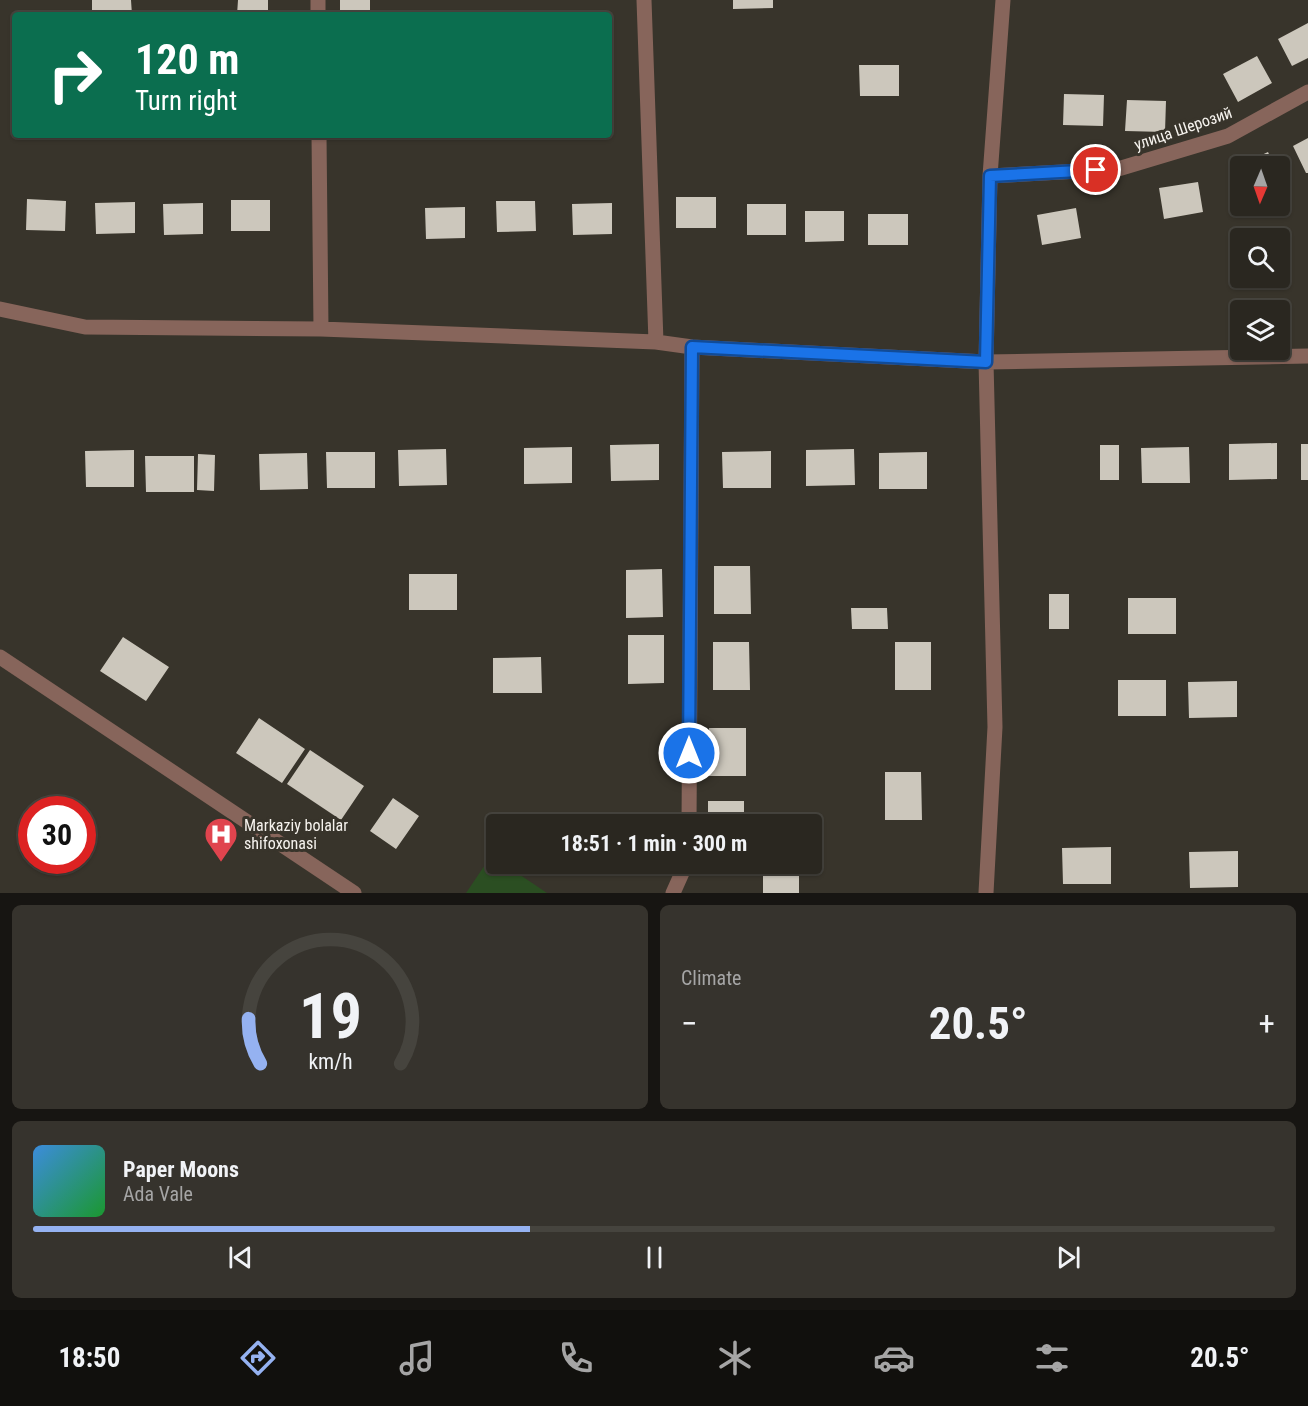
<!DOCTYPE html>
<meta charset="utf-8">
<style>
body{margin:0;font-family:"Roboto Condensed",sans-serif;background:#36332d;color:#f1f3f6;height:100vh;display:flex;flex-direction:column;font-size:22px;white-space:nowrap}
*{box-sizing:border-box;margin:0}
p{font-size:20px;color:#a5a5a5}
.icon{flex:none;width:33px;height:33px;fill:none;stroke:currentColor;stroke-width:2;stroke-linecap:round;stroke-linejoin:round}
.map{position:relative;height:893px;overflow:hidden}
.drawer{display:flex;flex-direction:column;gap:12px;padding:12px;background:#171512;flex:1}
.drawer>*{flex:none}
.banner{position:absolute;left:12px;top:12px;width:600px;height:126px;border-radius:6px;box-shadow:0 2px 4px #0004,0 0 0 2px #46443e;background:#0b6e4f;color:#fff;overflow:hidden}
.needle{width:39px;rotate:182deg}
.tools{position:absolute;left:1230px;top:156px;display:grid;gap:12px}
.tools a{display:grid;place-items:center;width:60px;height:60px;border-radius:6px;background:#2a2720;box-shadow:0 2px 4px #0004,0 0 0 2px #46443e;font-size:30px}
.speed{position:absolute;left:18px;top:796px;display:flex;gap:12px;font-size:30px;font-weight:700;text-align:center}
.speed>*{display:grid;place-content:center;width:78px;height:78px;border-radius:50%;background:#2a2720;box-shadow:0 2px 4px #0004,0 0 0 2px #46443e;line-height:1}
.speed .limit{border:9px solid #d22;background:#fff;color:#111}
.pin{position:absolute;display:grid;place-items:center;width:51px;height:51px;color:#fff;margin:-26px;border:3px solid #fff;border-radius:50%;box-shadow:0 2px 6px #0007}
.me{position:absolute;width:66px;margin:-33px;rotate:0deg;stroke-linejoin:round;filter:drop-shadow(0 0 4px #0008)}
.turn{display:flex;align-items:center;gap:21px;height:126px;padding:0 24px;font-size:27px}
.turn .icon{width:78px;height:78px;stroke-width:2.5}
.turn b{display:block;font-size:42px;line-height:51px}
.big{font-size:45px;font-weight:700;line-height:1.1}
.drawer .tile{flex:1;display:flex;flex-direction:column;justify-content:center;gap:9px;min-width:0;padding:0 21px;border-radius:9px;background:#36332d}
.drawer .dial{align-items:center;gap:0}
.dial svg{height:156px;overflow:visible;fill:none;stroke:#46443e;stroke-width:7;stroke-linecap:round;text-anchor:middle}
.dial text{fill:#f1f3f6;stroke:none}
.song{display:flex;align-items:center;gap:18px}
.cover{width:72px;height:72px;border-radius:9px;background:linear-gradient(135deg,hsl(210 70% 55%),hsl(130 70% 35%))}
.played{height:6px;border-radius:3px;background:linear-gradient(90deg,#95b2f1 40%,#46443e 40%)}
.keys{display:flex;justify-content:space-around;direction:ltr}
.heat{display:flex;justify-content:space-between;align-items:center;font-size:33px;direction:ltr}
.drawer .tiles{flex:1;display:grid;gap:12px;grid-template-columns:1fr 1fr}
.tile:last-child{grid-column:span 2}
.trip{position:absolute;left:486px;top:814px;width:336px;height:60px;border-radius:6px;background:#2a2720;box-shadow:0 2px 4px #0004,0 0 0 2px #46443e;font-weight:700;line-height:60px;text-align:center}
.tab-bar{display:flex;height:96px;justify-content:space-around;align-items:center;background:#11100d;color:#a5a5a5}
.tab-bar .icon{width:42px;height:42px}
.tab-bar .on{color:#95b2f1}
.tab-bar b{font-size:27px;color:#f1f3f6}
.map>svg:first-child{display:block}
.green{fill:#2b4e22}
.building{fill:#ccc7bc}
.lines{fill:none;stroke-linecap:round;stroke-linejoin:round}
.minor{stroke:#87655b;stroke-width:15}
.tertiary{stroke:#87655b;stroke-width:15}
.route-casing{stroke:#114b97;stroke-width:15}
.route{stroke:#1a73e8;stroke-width:10}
.labels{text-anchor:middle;stroke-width:6;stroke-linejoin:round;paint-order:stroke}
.street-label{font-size:16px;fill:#f6f3ee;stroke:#38342b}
.poi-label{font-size:16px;fill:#f6f3ee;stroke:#38342b;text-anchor:start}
</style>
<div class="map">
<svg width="1308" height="893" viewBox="0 0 1308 893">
<rect width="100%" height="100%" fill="#38342b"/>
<path class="green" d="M491 856 496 859V864H504L547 893H466Z"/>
<path class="building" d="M92 0H131L132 15H92Z
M238 0H268V15H237Z
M340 0H370V15H340Z
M733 0H773V8L733 9Z
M1308 23V58L1292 66 1278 39Z
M1257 56 1272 83 1238 102 1223 74Z
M859 65H899V96H860Z
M1064 94 1104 95 1103 126 1063 125Z
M1127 100 1166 101 1165 132 1125 131Z
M1308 138V173H1306L1293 146Z
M1268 152 1274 166H1240V186L1232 169Z
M1198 182 1203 212 1164 219 1159 188Z
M676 197H716V228H676Z
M27 199 66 201 65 231 26 230Z
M231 200H270V231H231Z
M496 201H535L536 231 497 232Z
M135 202V233L96 234 95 203Z
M203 203V234L164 235 163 204Z
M612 203V234L573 235 572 204Z
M747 204H786V235H747Z
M465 207V238L426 239 425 208Z
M1076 208 1081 238 1042 245 1037 215Z
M805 211H844V241L805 242Z
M868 214H908V245H868Z
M1277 443V479L1229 480V444Z
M659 444V480L611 481 610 445Z
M1301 444H1308V480H1301Z
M1100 445H1119V480H1100Z
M572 447V483L524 484V448Z
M1189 447 1190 483H1142L1141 448Z
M446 449 447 485 399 486 398 450Z
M854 449 855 485 806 486V450Z
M134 450V487H86L85 451Z
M771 451V488H723L722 452Z
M326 452H375V488H327Z
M927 452V489H879V453Z
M307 453 308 489 260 490 259 454Z
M198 454 215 455 214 491 197 490Z
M145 456H194V492H146Z
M714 566H750L751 614H714Z
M662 569 663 617 626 618V570Z
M409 574H457V610H409Z
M1049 594H1069V629H1049Z
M1128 598H1176V634H1128Z
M851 608H887L888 629H852Z
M628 635H664V683L628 684Z
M123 637 169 667 146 701 100 671Z
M713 642H749L750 690H713Z
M895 642H931V690H895Z
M541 657 542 693H493V658Z
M1118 680H1166V716H1118Z
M1237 681V717L1189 718 1188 682Z
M259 718 305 749 282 783 236 753Z
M709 728H746V776H709Z
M310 750 364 786 341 820 287 784Z
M885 772H921L922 820H885Z
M393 798 419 816 396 849 370 831Z
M708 801H744V825H708Z
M1111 847V884H1063L1062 848Z
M1238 851V887L1190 888 1189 852Z
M763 868H799V893H763Z"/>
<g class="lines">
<path class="minor" d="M318 0V15
M644 0 656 342
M319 135 321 329 656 342 692 347 986 362 1308 356
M990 176 1118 169 1228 136 1308 92
M0 309 85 327 321 329
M689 825 692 347
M673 893 686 864
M986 893 995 727 986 362 990 176 1003 0"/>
<path class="tertiary" d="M0 657 354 893"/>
</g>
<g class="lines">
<g class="route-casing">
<path id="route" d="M689 753 692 347 986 362 990 176 1096 170"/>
</g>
<use href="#route" class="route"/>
</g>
<defs>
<g id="hospital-pin" transform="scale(1.725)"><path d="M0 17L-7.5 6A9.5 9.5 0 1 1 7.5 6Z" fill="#e0444e" stroke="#38342b"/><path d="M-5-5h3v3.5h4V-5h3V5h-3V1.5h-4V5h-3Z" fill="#fff"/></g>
</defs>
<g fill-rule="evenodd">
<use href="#hospital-pin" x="221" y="834"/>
</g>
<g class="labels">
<g class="street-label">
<text transform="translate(1183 128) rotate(-19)" y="6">улица Шерозий</text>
</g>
<g class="poi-label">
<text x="244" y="831">Markaziy bolalar<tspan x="244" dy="18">shifoxonasi</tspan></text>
</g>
</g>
</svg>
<div class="tools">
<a><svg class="needle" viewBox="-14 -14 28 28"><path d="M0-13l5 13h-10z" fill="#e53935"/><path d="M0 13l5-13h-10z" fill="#a5a5a5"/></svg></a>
<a><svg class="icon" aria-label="search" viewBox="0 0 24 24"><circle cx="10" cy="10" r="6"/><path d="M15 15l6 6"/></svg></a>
<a><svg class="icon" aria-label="layers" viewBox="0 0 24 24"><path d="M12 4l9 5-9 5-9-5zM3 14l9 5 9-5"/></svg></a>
</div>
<div class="speed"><div class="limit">30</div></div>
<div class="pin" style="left:1096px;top:170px;background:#d93025"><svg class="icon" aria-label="arrive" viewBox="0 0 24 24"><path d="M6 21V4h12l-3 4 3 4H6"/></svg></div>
<svg class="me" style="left:689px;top:753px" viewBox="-20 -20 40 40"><circle r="17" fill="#1a73e8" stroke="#fff" stroke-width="3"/><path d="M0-11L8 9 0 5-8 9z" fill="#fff"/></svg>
<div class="trip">18:51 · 1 min · 300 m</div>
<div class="banner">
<div class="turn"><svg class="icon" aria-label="right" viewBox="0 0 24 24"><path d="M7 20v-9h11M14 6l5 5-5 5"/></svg><div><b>120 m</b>Turn right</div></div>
</div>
</div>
<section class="drawer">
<div class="tiles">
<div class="tile dial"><svg viewBox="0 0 100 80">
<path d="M14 69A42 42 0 1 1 86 69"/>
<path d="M14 69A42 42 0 0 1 8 46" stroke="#95b2f1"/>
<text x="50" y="56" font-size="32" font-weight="700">19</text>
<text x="50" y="72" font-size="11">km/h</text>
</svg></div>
<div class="tile"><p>Climate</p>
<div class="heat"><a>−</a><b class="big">20.5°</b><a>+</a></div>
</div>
<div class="tile">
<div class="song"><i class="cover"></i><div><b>Paper Moons</b><p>Ada Vale</p></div></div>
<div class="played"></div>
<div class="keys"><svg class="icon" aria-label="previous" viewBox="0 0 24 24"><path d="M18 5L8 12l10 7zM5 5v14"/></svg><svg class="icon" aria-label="pause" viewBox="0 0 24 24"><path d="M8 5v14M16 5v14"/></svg><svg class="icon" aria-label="next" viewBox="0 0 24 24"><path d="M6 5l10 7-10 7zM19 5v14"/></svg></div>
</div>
</div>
</section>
<nav class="tab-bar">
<b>18:50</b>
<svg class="icon on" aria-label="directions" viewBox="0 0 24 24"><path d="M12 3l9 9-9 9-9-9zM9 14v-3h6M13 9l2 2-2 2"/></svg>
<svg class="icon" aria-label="music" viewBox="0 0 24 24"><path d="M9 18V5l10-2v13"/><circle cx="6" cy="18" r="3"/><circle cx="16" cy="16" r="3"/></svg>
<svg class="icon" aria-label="phone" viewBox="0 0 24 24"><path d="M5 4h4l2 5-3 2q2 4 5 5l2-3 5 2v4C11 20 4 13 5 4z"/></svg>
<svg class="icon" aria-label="climate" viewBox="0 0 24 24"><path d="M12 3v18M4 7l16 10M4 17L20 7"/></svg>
<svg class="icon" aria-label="car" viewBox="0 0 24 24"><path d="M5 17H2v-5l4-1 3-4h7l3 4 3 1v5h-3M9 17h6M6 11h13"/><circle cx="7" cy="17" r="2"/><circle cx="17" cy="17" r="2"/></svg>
<svg class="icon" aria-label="filters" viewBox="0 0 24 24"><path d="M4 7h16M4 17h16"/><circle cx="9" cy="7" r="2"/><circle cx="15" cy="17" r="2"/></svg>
<b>20.5°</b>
</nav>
